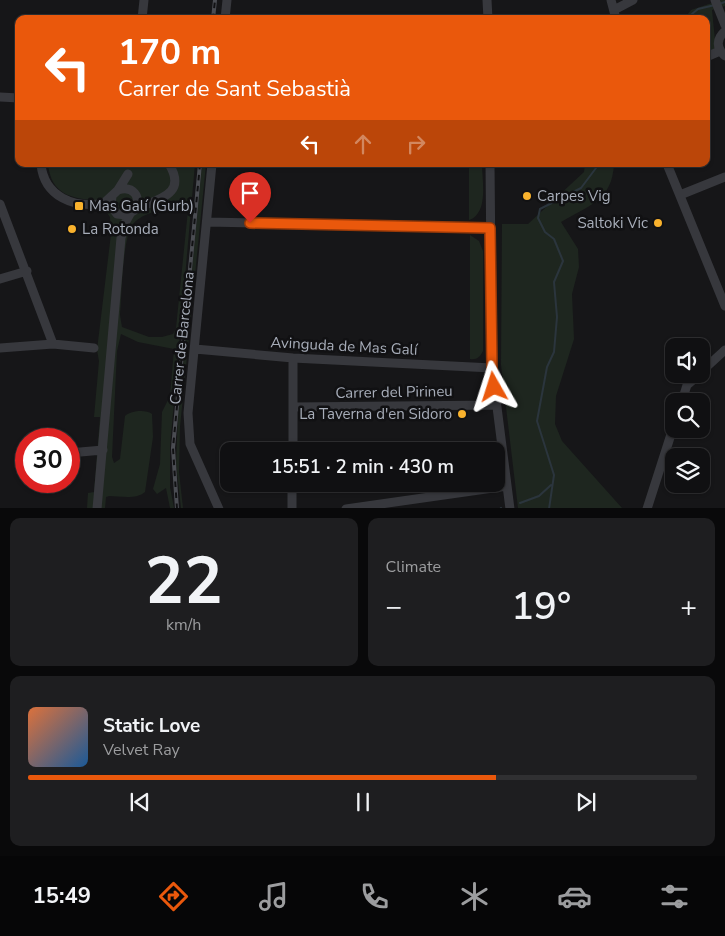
<!DOCTYPE html>
<meta charset="utf-8">
<style>
body{margin:0;font-family:"Nunito Sans",sans-serif;background:#1e1e20;color:#f1f3f6;height:100vh;display:flex;flex-direction:column;font-size:19px;white-space:nowrap}
*{box-sizing:border-box;margin:0}
p{font-size:16px;color:#9c9d9f}
.icon{flex:none;width:28px;height:28px;fill:none;stroke:currentColor;stroke-width:2;stroke-linecap:round;stroke-linejoin:round}
.map{position:relative;height:508px;overflow:hidden}
.side{display:flex;flex-direction:column;gap:10px;padding:10px;background:#09090a;flex:1}
.side>*{flex:none}
.banner{position:absolute;left:15px;top:15px;width:695px;height:152px;border-radius:10px;box-shadow:0 1px 4px #0004,0 0 0 1px #303032;background:#ea580c;color:#fff;overflow:hidden}
.tools{position:absolute;left:665px;top:338px;display:grid;gap:10px}
.tools a{display:grid;place-items:center;width:45px;height:45px;border-radius:10px;background:#101012;box-shadow:0 1px 4px #0004,0 0 0 1px #303032;font-size:25px}
.speed{position:absolute;left:15px;top:428px;display:flex;gap:10px;font-size:25px;font-weight:700;text-align:center}
.speed>*{display:grid;place-content:center;width:65px;height:65px;border-radius:50%;background:#101012;box-shadow:0 1px 4px #0004,0 0 0 1px #303032;line-height:1}
.speed .limit{border:8px solid #d22;background:#fff;color:#111}
.pin{position:absolute;display:grid;place-items:center;width:42px;height:42px;color:#fff;margin:-51px -21px;border-radius:50% 50% 50% 0;rotate:-45deg;box-shadow:0 0 5px #0007}
.pin .icon{rotate:45deg}
.me{position:absolute;width:55px;margin:-28px;rotate:354deg;stroke-linejoin:round;filter:drop-shadow(0 0 4px #0008)}
.turn{display:flex;align-items:center;gap:18px;height:105px;padding:0 20px;font-size:22px}
.turn .icon{width:65px;height:65px;stroke-width:2.5}
.turn b{display:block;font-size:35px;line-height:42px}
.lanes{display:flex;align-items:center;height:48px;padding:0 20px;background:#0003;justify-content:center;gap:25px;direction:ltr}
.lanes .off{opacity:.35}
.big{font-size:38px;font-weight:600;line-height:1.1}
.side .card{flex:1;display:flex;flex-direction:column;justify-content:center;gap:8px;min-width:0;padding:0 18px;border-radius:10px;background:#1e1e20}
.side .dial{align-items:center;gap:0}
.dial b{font-size:65px;line-height:1}
.song{display:flex;align-items:center;gap:15px}
.cover{width:60px;height:60px;border-radius:8px;background:linear-gradient(135deg,hsl(20 70% 55%),hsl(210 70% 35%))}
.played{height:5px;border-radius:2px;background:linear-gradient(90deg,#ea580c 70%,#303032 70%)}
.keys{display:flex;justify-content:space-around;direction:ltr}
.heat{display:flex;justify-content:space-between;align-items:center;font-size:28px;direction:ltr}
.side .tiles{flex:1;display:grid;gap:10px;grid-template-columns:1fr 1fr}
.card:last-child{grid-column:span 2}
.trip{position:absolute;left:220px;top:442px;width:285px;height:50px;border-radius:10px;background:#101012;box-shadow:0 1px 4px #0004,0 0 0 1px #303032;font-weight:600;line-height:50px;text-align:center}
.tabs{display:flex;height:80px;justify-content:space-around;align-items:center;background:#060607;color:#9c9d9f}
.tabs .icon{width:35px;height:35px}
.tabs .selected{color:#ea580c}
.tabs b{font-size:22px;color:#f1f3f6}
.map>svg:first-child{display:block}
.green{fill:#1e261f;fill-rule:evenodd}
.lines{fill:none;stroke-linecap:round;stroke-linejoin:round}
.stream{stroke:#2b353d;stroke-width:2}
.minor{stroke:#37383d;stroke-width:9}
.rail-casing{stroke:#4a4c52;stroke-width:4}
.rail{stroke:#111113;stroke-width:2;stroke-dasharray:5.5;stroke-linecap:butt}
.route-casing{stroke:#983908;stroke-width:12}
.route{stroke:#ea580c;stroke-width:9}
.poi-dot{fill:#f9b22d;stroke:#111113;stroke-width:2}
.labels{text-anchor:middle;stroke-width:5;stroke-linejoin:round;paint-order:stroke}
.poi-label{font-size:15px;fill:#a7adb9;stroke:#111113;text-anchor:start}
.street-label{font-size:15px;fill:#a7adb9;stroke:#111113}
</style>
<div class="map">
<svg width="725" height="509" viewBox="0 0 725 509">
<rect width="100%" height="100%" fill="#161618"/>
<path class="green" d="M721 0H725V6L712 10 716 50 706 55V19H684L691 10Z
M48 164H195L170 447V487L174 508H170L166 488 157 494 153 489 160 464 162 412 170 396 174 349 138 342 121 334 117 351 112 457 114 463 120 459 125 416C131 411 145 409 152 414L153 437 145 492C136 500 120 496 109 496L106 497 105 508H87L88 493 94 492 100 417H94L99 361 97 350 111 234 110 217 105 210 97 209V200C71 199 51 194 48 164ZM178 202 185 203 188 210 176 328 173 334 162 337H149L122 327 120 315C122 296 122 238 133 224 144 211 165 211 178 202Z
M202 164H206L180 427 179 472 183 508H181L176 464 178 413Z
M469 164H482C482 180 489 213 469 220Z
M585 164H614C612 201 589 205 561 222L578 249 579 267 572 294 574 339 556 396 555 424 562 441 622 508H518L501 365 502 224H528L584 172Z
M470 235 479 241 483 251V351C480 357 477 360 470 359Z"/>
<g class="lines">
<path class="stream" d="M719 4 725 2
M686 19 698 9 715 5
M520 503 539 496 551 485
M500 509 501 508
M549 509 554 475 537 421 547 367 554 352 557 317 554 282 563 261 554 239 545 232 538 218 540 209 581 188 599 164"/>
<path class="minor" d="M487 0 488 19
M611 0 616 19
M715 0 725 25
M614 10 633 0
M142 19 144 0
M225 19 227 0
M725 31C716 39 716 48 725 56
M706 57 720 51
M0 97 19 98
M41 164C44 197 75 209 104 203L118 190 128 174
M212 164 188 413 190 444 219 509
M490 164 492 368 510 509
M667 164 725 306
M680 195 725 177
M112 196 111 206 117 214 127 215 135 210C142 197 133 185 118 190
M0 204 53 344
M136 209C157 199 188 195 169 164
M207 222 490 228
M0 279 27 271
M0 348 53 344 94 348
M195 349 293 358 492 368
M701 372 725 350
M682 401 687 385 700 374
M293 407 496 405
M293 451V358
M69 453 103 450
M97 509 121 238 126 221 130 214
M292 509V484
M346 509 507 486
M647 509 674 425"/>
<g class="rail-casing">
<path id="rail" d="M213 19 215 0
M177 509 173 448 200 164"/>
</g>
<use href="#rail" class="rail"/>
</g>
<g class="lines">
<g class="route-casing">
<path id="route" d="M250 223 490 228 492 368 494 387"/>
</g>
<use href="#route" class="route"/>
</g>
<g class="poi-dot">
<circle cx="527" cy="196" r="5"/>
<rect x="74" y="201" width="10" height="10" rx="2.5"/>
<circle cx="658" cy="223" r="5"/>
<circle cx="72" cy="229" r="5"/>
<circle cx="462" cy="414" r="5"/>
</g>
<g class="labels">
<g class="poi-label">
<text x="537" y="201">Carpes Vig</text>
<text x="89" y="211">Mas Galí (Gurb)</text>
<text x="648" y="228" text-anchor="end">Saltoki Vic</text>
<text x="82" y="234">La Rotonda</text>
<text x="452" y="419" text-anchor="end">La Taverna d'en Sidoro</text>
</g>
<g class="street-label">
<text transform="translate(182 338) rotate(-84)" y="5">Carrer de Barcelona</text>
<text transform="translate(344 346) rotate(3)" y="5">Avinguda de Mas Galí</text>
<text transform="translate(394 392) rotate(-1)" y="5">Carrer del Pirineu</text>
</g>
</g>
</svg>
<div class="tools">
<a><svg class="icon" aria-label="sound" viewBox="0 0 24 24"><path d="M4 9h4l5-4v14l-5-4H4zM17 9q2 3 0 6"/></svg></a>
<a><svg class="icon" aria-label="search" viewBox="0 0 24 24"><circle cx="10" cy="10" r="6"/><path d="M15 15l6 6"/></svg></a>
<a><svg class="icon" aria-label="layers" viewBox="0 0 24 24"><path d="M12 4l9 5-9 5-9-5zM3 14l9 5 9-5"/></svg></a>
</div>
<div class="speed"><div class="limit">30</div></div>
<div class="pin" style="left:250px;top:223px;background:#d93025"><svg class="icon" aria-label="arrive" viewBox="0 0 24 24"><path d="M6 21V4h12l-3 4 3 4H6"/></svg></div>
<svg class="me" style="left:494px;top:387px" viewBox="-20 -20 40 40"><path d="M0-17L14 15 0 8-14 15z" fill="#ea580c" stroke="#fff" stroke-width="4"/></svg>
<div class="trip">15:51 · 2 min · 430 m</div>
<div class="banner">
<div class="turn"><svg class="icon" aria-label="left" viewBox="0 0 24 24"><path d="M17 20v-9H6M10 6l-5 5 5 5"/></svg><div><b>170 m</b>Carrer de Sant Sebastià</div></div>
<div class="lanes"><svg class="icon" aria-label="left" viewBox="0 0 24 24"><path d="M17 20v-9H6M10 6l-5 5 5 5"/></svg><svg class="icon off" aria-label="ahead" viewBox="0 0 24 24"><path d="M12 20V5M6 11l6-6 6 6"/></svg><svg class="icon off" aria-label="right" viewBox="0 0 24 24"><path d="M7 20v-9h11M14 6l5 5-5 5"/></svg></div>
</div>
</div>
<section class="side">
<div class="tiles">
<div class="card dial"><b>22</b><p>km/h</p></div>
<div class="card"><p>Climate</p>
<div class="heat"><a>−</a><b class="big">19°</b><a>+</a></div>
</div>
<div class="card">
<div class="song"><i class="cover"></i><div><b>Static Love</b><p>Velvet Ray</p></div></div>
<div class="played"></div>
<div class="keys"><svg class="icon" aria-label="previous" viewBox="0 0 24 24"><path d="M18 5L8 12l10 7zM5 5v14"/></svg><svg class="icon" aria-label="pause" viewBox="0 0 24 24"><path d="M8 5v14M16 5v14"/></svg><svg class="icon" aria-label="next" viewBox="0 0 24 24"><path d="M6 5l10 7-10 7zM19 5v14"/></svg></div>
</div>
</div>
</section>
<nav class="tabs">
<b>15:49</b>
<svg class="icon selected" aria-label="directions" viewBox="0 0 24 24"><path d="M12 3l9 9-9 9-9-9zM9 14v-3h6M13 9l2 2-2 2"/></svg>
<svg class="icon" aria-label="music" viewBox="0 0 24 24"><path d="M9 18V5l10-2v13"/><circle cx="6" cy="18" r="3"/><circle cx="16" cy="16" r="3"/></svg>
<svg class="icon" aria-label="phone" viewBox="0 0 24 24"><path d="M5 4h4l2 5-3 2q2 4 5 5l2-3 5 2v4C11 20 4 13 5 4z"/></svg>
<svg class="icon" aria-label="climate" viewBox="0 0 24 24"><path d="M12 3v18M4 7l16 10M4 17L20 7"/></svg>
<svg class="icon" aria-label="car" viewBox="0 0 24 24"><path d="M5 17H2v-5l4-1 3-4h7l3 4 3 1v5h-3M9 17h6M6 11h13"/><circle cx="7" cy="17" r="2"/><circle cx="17" cy="17" r="2"/></svg>
<svg class="icon" aria-label="filters" viewBox="0 0 24 24"><path d="M4 7h16M4 17h16"/><circle cx="9" cy="7" r="2"/><circle cx="15" cy="17" r="2"/></svg>
</nav>
